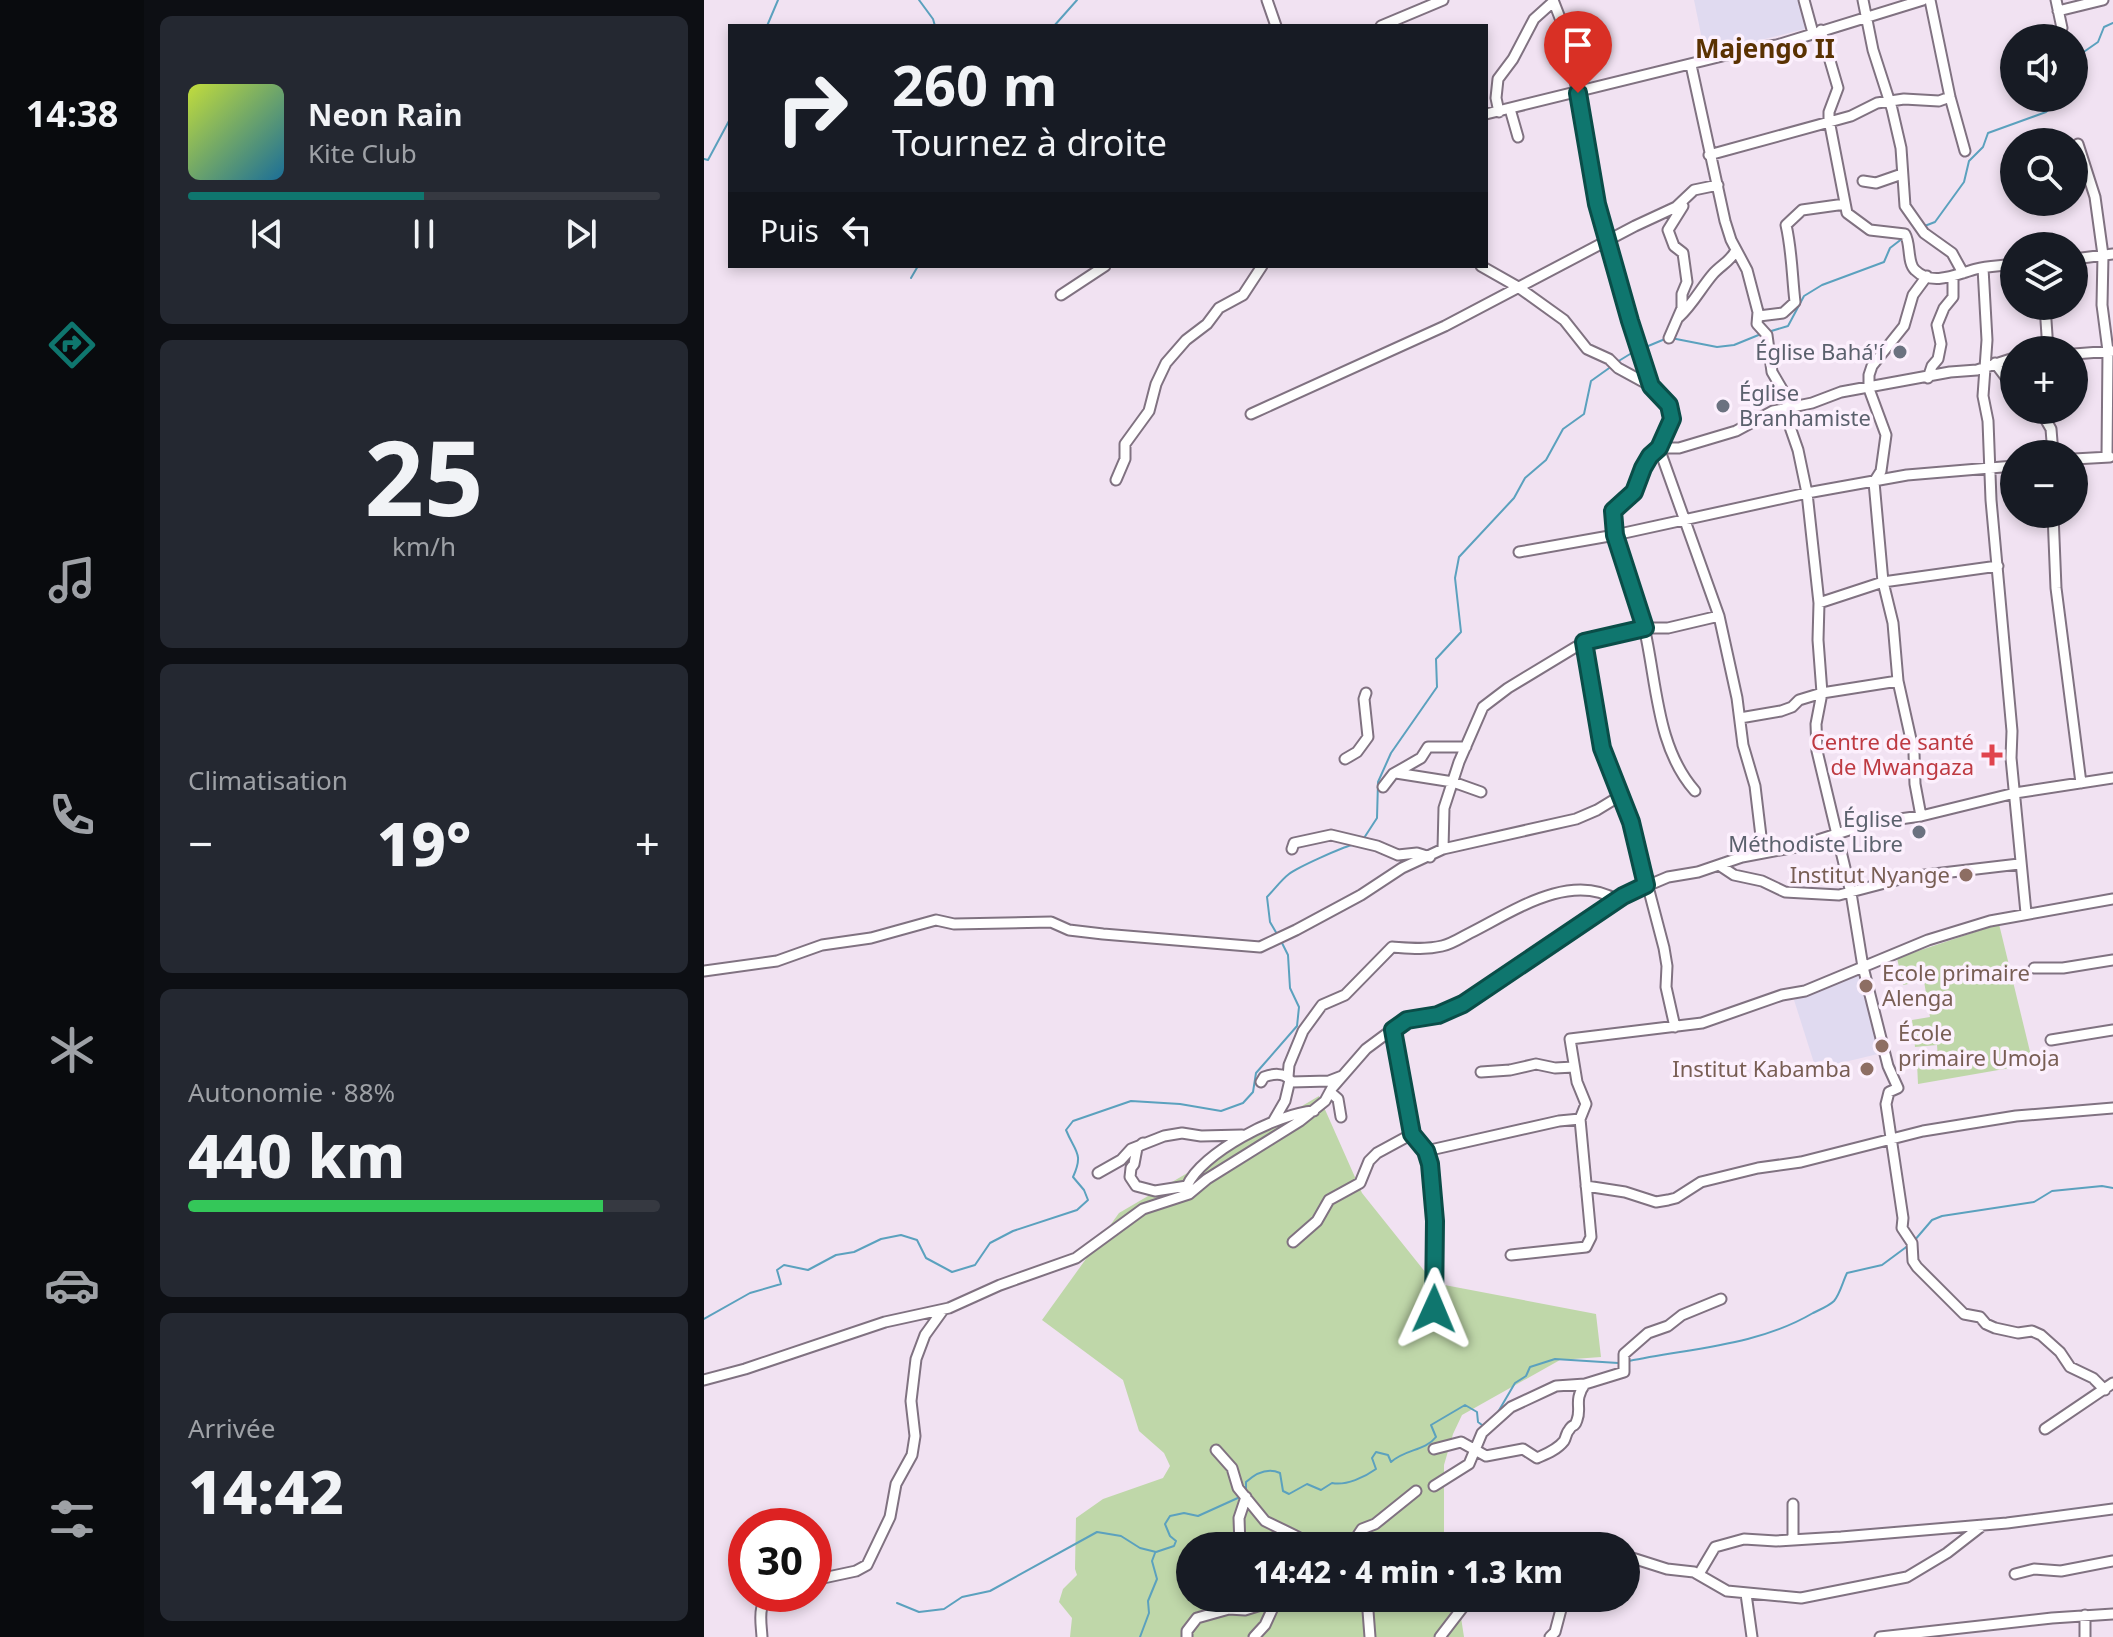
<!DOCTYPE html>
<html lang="fr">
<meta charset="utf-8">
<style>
body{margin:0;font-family:"Noto Sans",sans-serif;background:#242831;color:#f1f3f6;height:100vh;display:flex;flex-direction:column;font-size:30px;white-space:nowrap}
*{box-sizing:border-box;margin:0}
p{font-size:26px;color:#9ea1a6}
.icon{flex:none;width:44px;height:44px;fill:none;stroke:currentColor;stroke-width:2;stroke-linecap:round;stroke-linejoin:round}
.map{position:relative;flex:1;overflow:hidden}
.side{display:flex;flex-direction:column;gap:16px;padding:16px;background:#0d0f14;width:560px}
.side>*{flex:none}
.hud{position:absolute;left:24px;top:24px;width:760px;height:244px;border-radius:0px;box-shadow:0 4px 12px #0003;background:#171b24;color:#f1f3f6;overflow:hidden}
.tools{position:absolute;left:1296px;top:24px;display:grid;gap:16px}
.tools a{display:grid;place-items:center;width:88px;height:88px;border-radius:50%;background:#171b24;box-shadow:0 4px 12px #0003;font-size:40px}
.speed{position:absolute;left:24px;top:1508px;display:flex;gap:16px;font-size:40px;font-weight:700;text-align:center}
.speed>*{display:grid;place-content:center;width:104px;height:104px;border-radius:50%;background:#171b24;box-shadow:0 4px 12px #0003;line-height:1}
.speed .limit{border:12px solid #d22;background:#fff;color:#111}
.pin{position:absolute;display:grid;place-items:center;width:68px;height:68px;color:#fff;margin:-82px -34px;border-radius:50% 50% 50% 0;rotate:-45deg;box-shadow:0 0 8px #0007}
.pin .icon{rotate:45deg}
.me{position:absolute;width:88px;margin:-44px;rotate:1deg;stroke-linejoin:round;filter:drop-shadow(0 0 6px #0008)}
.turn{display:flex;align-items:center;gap:28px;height:168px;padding:0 32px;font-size:36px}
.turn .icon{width:104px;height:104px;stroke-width:2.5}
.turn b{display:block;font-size:56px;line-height:68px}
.then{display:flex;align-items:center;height:76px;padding:0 32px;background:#0003;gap:16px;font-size:30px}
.big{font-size:60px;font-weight:800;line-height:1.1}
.side .card{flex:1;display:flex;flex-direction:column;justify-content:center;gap:12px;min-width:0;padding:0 28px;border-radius:12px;background:#242831}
.side .dial{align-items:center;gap:0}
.dial b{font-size:104px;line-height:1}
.song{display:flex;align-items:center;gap:24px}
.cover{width:96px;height:96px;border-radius:12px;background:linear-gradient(135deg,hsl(70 70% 55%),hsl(200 70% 35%))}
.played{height:8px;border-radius:4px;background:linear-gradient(90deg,#0f766e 50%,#363941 50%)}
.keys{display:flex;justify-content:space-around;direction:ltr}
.heat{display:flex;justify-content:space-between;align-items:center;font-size:44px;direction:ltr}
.charge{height:12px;border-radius:6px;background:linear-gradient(90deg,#34c759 88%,#363941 0)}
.trip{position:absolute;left:472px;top:1532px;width:464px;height:80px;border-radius:40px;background:#171b24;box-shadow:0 4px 12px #0003;font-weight:800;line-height:80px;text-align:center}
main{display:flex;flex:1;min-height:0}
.menu{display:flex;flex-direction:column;width:144px;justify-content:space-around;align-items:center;background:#090b0e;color:#9ea1a6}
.menu .icon{width:56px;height:56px}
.menu .active{color:#0f766e}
.menu b{font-size:36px;color:#f1f3f6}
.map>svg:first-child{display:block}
.education{fill:#e0daf0}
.green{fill:#bfd7a9}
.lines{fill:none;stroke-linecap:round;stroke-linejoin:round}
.stream{stroke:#5ba1be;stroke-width:2}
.minor-casing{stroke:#807281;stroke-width:13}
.minor{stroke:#fff;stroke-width:9}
.route-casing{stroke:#0a4d48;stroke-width:20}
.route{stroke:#0f766e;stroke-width:14}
.worship-dot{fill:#6b7280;stroke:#fcf0fd;stroke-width:3}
.health-dot{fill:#e0444e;stroke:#fcf0fd;stroke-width:3}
.education-dot{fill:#8d6e63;stroke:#fcf0fd;stroke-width:3}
.labels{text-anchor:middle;stroke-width:7;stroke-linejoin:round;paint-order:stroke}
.worship-label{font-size:22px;fill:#5b616d;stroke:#fcf0fd;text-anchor:end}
.health-label{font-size:22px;fill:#be3a42;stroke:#fcf0fd;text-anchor:end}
.education-label{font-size:22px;fill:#785e54;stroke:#fcf0fd;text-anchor:end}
.quarter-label{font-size:26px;font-weight:bold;fill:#5a3202;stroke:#fcf0fd}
</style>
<main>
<nav class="menu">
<b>14:38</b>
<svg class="icon active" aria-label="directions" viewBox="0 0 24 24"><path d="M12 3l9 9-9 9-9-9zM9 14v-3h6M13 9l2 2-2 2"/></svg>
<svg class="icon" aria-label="music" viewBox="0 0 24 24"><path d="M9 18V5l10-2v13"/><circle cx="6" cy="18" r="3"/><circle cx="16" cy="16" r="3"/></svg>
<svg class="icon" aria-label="phone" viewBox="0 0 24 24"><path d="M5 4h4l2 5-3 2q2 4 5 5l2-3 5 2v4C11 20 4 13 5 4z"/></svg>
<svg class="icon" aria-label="climate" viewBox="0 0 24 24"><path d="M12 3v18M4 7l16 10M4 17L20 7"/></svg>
<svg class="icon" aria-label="car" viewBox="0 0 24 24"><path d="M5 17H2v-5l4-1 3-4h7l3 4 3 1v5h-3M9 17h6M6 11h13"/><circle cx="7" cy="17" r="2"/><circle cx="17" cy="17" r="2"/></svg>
<svg class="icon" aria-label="filters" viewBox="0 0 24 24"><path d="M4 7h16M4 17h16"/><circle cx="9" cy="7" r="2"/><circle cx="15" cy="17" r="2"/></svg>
</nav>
<section class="side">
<div class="card">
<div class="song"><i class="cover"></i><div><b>Neon Rain</b><p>Kite Club</p></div></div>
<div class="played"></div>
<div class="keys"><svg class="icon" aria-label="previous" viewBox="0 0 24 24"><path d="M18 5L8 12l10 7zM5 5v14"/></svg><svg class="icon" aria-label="pause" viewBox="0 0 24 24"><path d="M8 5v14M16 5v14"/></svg><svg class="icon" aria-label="next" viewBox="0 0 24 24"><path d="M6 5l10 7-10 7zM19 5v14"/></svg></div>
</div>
<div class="card dial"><b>25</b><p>km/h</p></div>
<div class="card"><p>Climatisation</p>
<div class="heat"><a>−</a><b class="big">19°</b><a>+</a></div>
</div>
<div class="card"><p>Autonomie · 88%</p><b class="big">440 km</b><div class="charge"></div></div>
<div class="card"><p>Arrivée</p><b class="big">14:42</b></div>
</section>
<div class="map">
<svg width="1409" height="1637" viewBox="0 0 1409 1637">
<rect width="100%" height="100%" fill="#f1e2f2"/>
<path class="education" d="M990 0H1098L1101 29 1001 54Z
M1156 974 1178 1053 1124 1066 1121 1060 1110 1063 1090 1000Z"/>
<path class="green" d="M1295 924 1329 1064 1214 1084 1213 1063 1234 1059 1233 1045 1211 1047 1208 1020 1226 1017 1220 981 1199 985 1193 958Z
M615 1096 658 1193 730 1283 892 1314 897 1357 856 1360 758 1415 749 1434 740 1465V1546H486V1598H754L760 1637H366L368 1618 355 1602 359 1589 373 1575 371 1569 372 1518 399 1499 459 1478 466 1466 460 1453 435 1431 419 1380 338 1320 415 1213Z"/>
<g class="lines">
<path class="stream" d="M215 0 229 19 231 26
M63 26 74 0
M350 26 373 0
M1370 67 1371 58 1394 42 1400 27 1409 23
M0 159 4 160 26 119
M1218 227 1231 222 1260 182 1265 161 1279 147 1284 133 1342 112 1357 98
M207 278 214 266
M1064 332 1084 326 1100 296 1118 285 1180 262 1186 248 1199 238
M967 338 1013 347 1030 345 1057 334
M937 349 961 339
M913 362 931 351
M660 838 673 818 674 782 687 753 733 687 732 659 757 632 751 578 755 557 810 498 821 478 842 460 859 429 880 414 887 381 908 366
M573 934 566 922 563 897C570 890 577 880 585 874 594 867 639 847 648 845
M1210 1241 1228 1220 1238 1216 1330 1202 1348 1191 1398 1186 1409 1188
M0 1319 46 1293 77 1284 73 1270 80 1265 104 1270 132 1255 150 1252 177 1239 197 1235 213 1240 222 1258 248 1272 271 1265 286 1243 309 1231 373 1210 384 1200 380 1190 369 1177C380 1153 371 1152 362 1130L369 1121 427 1101 476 1104 517 1111 539 1103 549 1092 552 1073 593 1026 595 1007 586 988 584 955 578 943
M925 1361C987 1348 1053 1346 1109 1313 1115 1310 1125 1306 1130 1301 1136 1294 1139 1281 1143 1273L1178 1265 1205 1245
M794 1412 811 1383 822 1376 826 1367 851 1359 914 1363
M542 1490V1482C552 1473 563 1467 576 1473L579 1491 585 1494 603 1484 617 1490 628 1483C642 1486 661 1477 672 1469L668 1458 672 1452 684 1455 687 1462C701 1449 721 1451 732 1437L727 1425 761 1405 773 1412 774 1422 778 1425
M193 1603 215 1612 240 1609 258 1597 286 1591 393 1532 417 1536 436 1548 452 1552 470 1546 472 1541 466 1536 461 1524 466 1516 480 1513 494 1516 536 1497
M436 1637 445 1613 444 1601 453 1579 448 1561 451 1553"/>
<g class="minor-casing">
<path id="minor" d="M563 0 572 26
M849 0 863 36 893 204 926 321 947 386 965 405 968 419 955 448 946 456 939 468 935 484 909 511 908 520C914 556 932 591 940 627 953 682 952 747 991 791
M1100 0 1109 33
M1159 0 1169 50 1188 109 1197 148 1201 206 1220 233 1248 253 1259 273
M1226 0 1246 97 1261 151
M1352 0 1358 28
M1354 11 1399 0
M677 26 739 0
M1117 30 1134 88 1125 112V120L1143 213 1166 230 1201 234C1207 244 1203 263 1211 270 1228 287 1253 274 1272 269 1284 266 1297 266 1310 264
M987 65 1021 221 1027 240 1043 270 1054 312 1053 324 1063 335 1068 372 1082 396 1086 427 1094 450 1103 493 1115 603 1114 640 1118 693 1112 724 1113 751 1147 893 1159 967 1184 1066 1194 1088 1185 1092 1182 1104 1199 1218 1198 1228 1208 1243 1209 1261 1213 1267 1260 1314 1276 1317 1282 1324 1291 1328 1314 1333 1328 1331 1337 1335 1356 1352 1366 1367 1389 1378 1401 1390
M806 109 814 137
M795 112 792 98 794 79 809 59 830 19 849 2
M782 114 1051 48 1073 45 1219 0
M1374 144 1391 197 1399 255 1398 305 1404 351 1403 457
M1005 155 1147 116 1173 103 1200 99 1235 101 1246 97
M1159 181 1172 183 1198 174
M1370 259 1409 254
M777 266 814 287 860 320 883 349 905 359 914 368 947 386
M1279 268 1283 340 1279 396 1284 421 1287 500 1308 731 1307 758 1322 913
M357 295 401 266
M1341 306 1344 350
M1055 316 1079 313 1091 302C1088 276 1088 251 1082 225L1098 210 1141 204
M975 317C989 304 997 288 1009 274 1017 265 1027 261 1032 250
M965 338 978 308V294L983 282 979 253 970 246 964 230 979 206
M1370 354 1409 351
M1291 363 1310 388
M1224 378 1228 366 1234 359 1237 344 1233 325 1240 308 1249 297V278
M1336 410 1347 429 1349 454
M547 414 741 326 931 226 972 207 990 190 1014 185
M955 448 1015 616 1033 698 1039 745 1051 786 1059 853
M955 448H975L1032 431 1069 411 1108 403 1137 392 1246 372 1273 370 1310 358
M1370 459 1406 457
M412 480 421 459V444L445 411 452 384 462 363 482 340 503 324 515 308 539 295 558 266
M1349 514 1352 588 1377 783
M815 552 911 535 1103 493 1203 475 1310 466
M1115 603 1179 582 1294 566
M880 642 898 748 927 822 960 948 963 966 962 987 971 1027
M1036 718 1077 711 1088 707 1095 700 1118 693 1194 681
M641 759 653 752 664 737 660 699 662 693
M692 773 749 782 777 792
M679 787 689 774 717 758 724 747H762
M1217 816 1211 784 1210 753 1194 681 1189 623 1179 582 1170 482 1177 471 1182 435 1165 389V375L1168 366 1200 326 1209 295 1223 276
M588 849 590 843 627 835 673 846 694 855 713 853 726 857
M739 849 740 808 755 762 779 707 804 688 880 642 941 628H964L1015 616
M1015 865 1030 875 1058 881 1081 892 1135 895 1204 877 1315 864
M1330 968H1359L1409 960
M0 971 73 961 118 945 167 938 232 920 250 924 347 922 365 930 399 934 556 947 592 930 657 895 698 868 739 849 872 819 893 810 916 796
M689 1030 708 1134 722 1151 726 1164 731 1221 730 1309
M1347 1040 1409 1030
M777 1072 806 1070 832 1064 851 1068 870 1067
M584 1077 585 1065 599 1031 618 1005 641 995 688 947C704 948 721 950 738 946 748 944 758 937 766 933 808 912 866 871 913 900
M557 1082 560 1077C568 1074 580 1072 586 1080L581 1101 570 1120
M587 1082 625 1081 638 1076
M626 1092 634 1099 637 1117
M439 1143 433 1148 430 1164 427 1168 426 1177 432 1186 451 1191 483 1186C497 1153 574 1113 610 1111
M722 1151 855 1121 876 1119
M394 1173 417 1160 427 1149 460 1136 478 1133 497 1136 538 1135
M882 1186 921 1192 952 1202 964 1200 972 1198 997 1182 1054 1168 1097 1162 1219 1131 1312 1116 1409 1108
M589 1242 613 1221 625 1200 656 1183 665 1161 673 1153 708 1134
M807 1255 882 1247 887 1237 876 1119 882 1104 873 1082 866 1039 998 1023 1078 995 1101 991 1224 940 1286 921 1409 899
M0 1380 41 1369 181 1322 245 1308 296 1285 372 1258 439 1209 485 1194 503 1179 596 1121 621 1101 628 1088 662 1049 697 1023 734 1015 759 1004 919 896 964 877 994 872 1038 857 1092 847 1167 823 1217 816 1311 793 1409 778
M1341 1429 1409 1383
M730 1449 757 1442 782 1456 819 1449 833 1458C842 1454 853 1450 860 1441 862 1438 862 1433 865 1430 870 1422 870 1429 873 1420 878 1407 869 1401 881 1384
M512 1450 528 1468 534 1488 561 1521 594 1537 604 1546
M730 1486 765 1464 778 1433 807 1407 852 1386 881 1384 920 1372V1354L944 1333 964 1326 978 1315 1017 1299
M1089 1540V1504
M536 1546 535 1518 542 1497
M656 1546 654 1535 658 1529 671 1524 712 1491
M922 1556 963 1569 990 1572 1023 1591 1097 1598 1203 1577 1243 1553 1279 1525
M995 1574 1011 1547 1040 1539 1072 1541 1137 1537 1303 1523 1409 1509
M1311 1574 1330 1569 1357 1571 1409 1561
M110 1580 152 1571 163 1565 186 1517 192 1484 208 1455 211 1436 207 1401 212 1359 221 1335 239 1310
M1042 1594 1048 1637
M663 1598 666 1637
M1381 1615V1637
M58 1637C57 1619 52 1602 71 1594
M483 1637V1631L493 1618 525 1609 541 1610 557 1605 626 1598
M550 1637 561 1625 572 1601
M736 1637 766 1598
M846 1637 851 1632 860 1598
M1176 1637 1348 1618 1409 1614"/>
</g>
<use href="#minor" class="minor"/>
</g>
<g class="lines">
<g class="route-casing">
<path id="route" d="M730 1309 731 1221 726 1164 722 1151 708 1134 689 1030 703 1020 734 1015 759 1004 919 896 942 885 927 822 898 748 880 642 941 628 911 535 909 511 930 492 939 468 946 456 955 448 968 419 965 405 947 386 926 321 893 204 874 93"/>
</g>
<use href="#route" class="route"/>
</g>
<g class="worship-dot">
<circle cx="1196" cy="352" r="8"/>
<circle cx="1019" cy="406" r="8"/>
<circle cx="1215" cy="832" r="8"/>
</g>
<path class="health-dot" d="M1284 743h8v8h8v8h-8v8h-8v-8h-8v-8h8z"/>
<g class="education-dot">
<circle cx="1262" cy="875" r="8"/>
<circle cx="1162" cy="986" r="8"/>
<circle cx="1178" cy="1046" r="8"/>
<circle cx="1163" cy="1069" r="8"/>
</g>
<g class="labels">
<g class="worship-label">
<text x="1180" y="360">Église Bahá'í</text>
<text x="1035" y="401" text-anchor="start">Église<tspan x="1035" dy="25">Branhamiste</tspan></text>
<text x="1199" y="827">Église<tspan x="1199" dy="25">Méthodiste Libre</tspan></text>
</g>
<g class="health-label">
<text x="1270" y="750">Centre de santé<tspan x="1270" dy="25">de Mwangaza</tspan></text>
</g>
<g class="education-label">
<text x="1246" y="883">Institut Nyange</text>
<text x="1178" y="981" text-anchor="start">Ecole primaire<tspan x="1178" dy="25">Alenga</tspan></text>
<text x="1194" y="1041" text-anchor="start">École<tspan x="1194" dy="25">primaire Umoja</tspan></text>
<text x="1147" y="1077">Institut Kabamba</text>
</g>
<g class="quarter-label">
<text x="1061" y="58">Majengo II</text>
</g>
</g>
</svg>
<div class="tools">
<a><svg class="icon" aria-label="sound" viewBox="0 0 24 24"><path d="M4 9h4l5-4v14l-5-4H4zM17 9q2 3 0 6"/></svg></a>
<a><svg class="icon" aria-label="search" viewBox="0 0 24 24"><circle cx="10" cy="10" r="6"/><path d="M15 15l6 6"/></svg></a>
<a><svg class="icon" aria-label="layers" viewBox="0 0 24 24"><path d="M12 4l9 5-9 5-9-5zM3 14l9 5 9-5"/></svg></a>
<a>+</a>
<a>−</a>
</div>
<div class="speed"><div class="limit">30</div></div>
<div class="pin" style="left:874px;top:93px;background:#d93025"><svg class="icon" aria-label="arrive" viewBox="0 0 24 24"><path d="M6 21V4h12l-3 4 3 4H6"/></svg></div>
<svg class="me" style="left:730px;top:1309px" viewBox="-20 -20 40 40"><path d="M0-17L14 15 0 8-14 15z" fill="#0f766e" stroke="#fff" stroke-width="4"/></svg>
<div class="trip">14:42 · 4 min · 1.3 km</div>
<div class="hud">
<div class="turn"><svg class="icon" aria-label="right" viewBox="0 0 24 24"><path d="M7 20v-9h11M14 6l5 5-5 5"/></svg><div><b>260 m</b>Tournez à droite</div></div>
<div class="then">Puis<svg class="icon" aria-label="left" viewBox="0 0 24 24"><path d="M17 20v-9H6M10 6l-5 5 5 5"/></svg></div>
</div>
</div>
</main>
